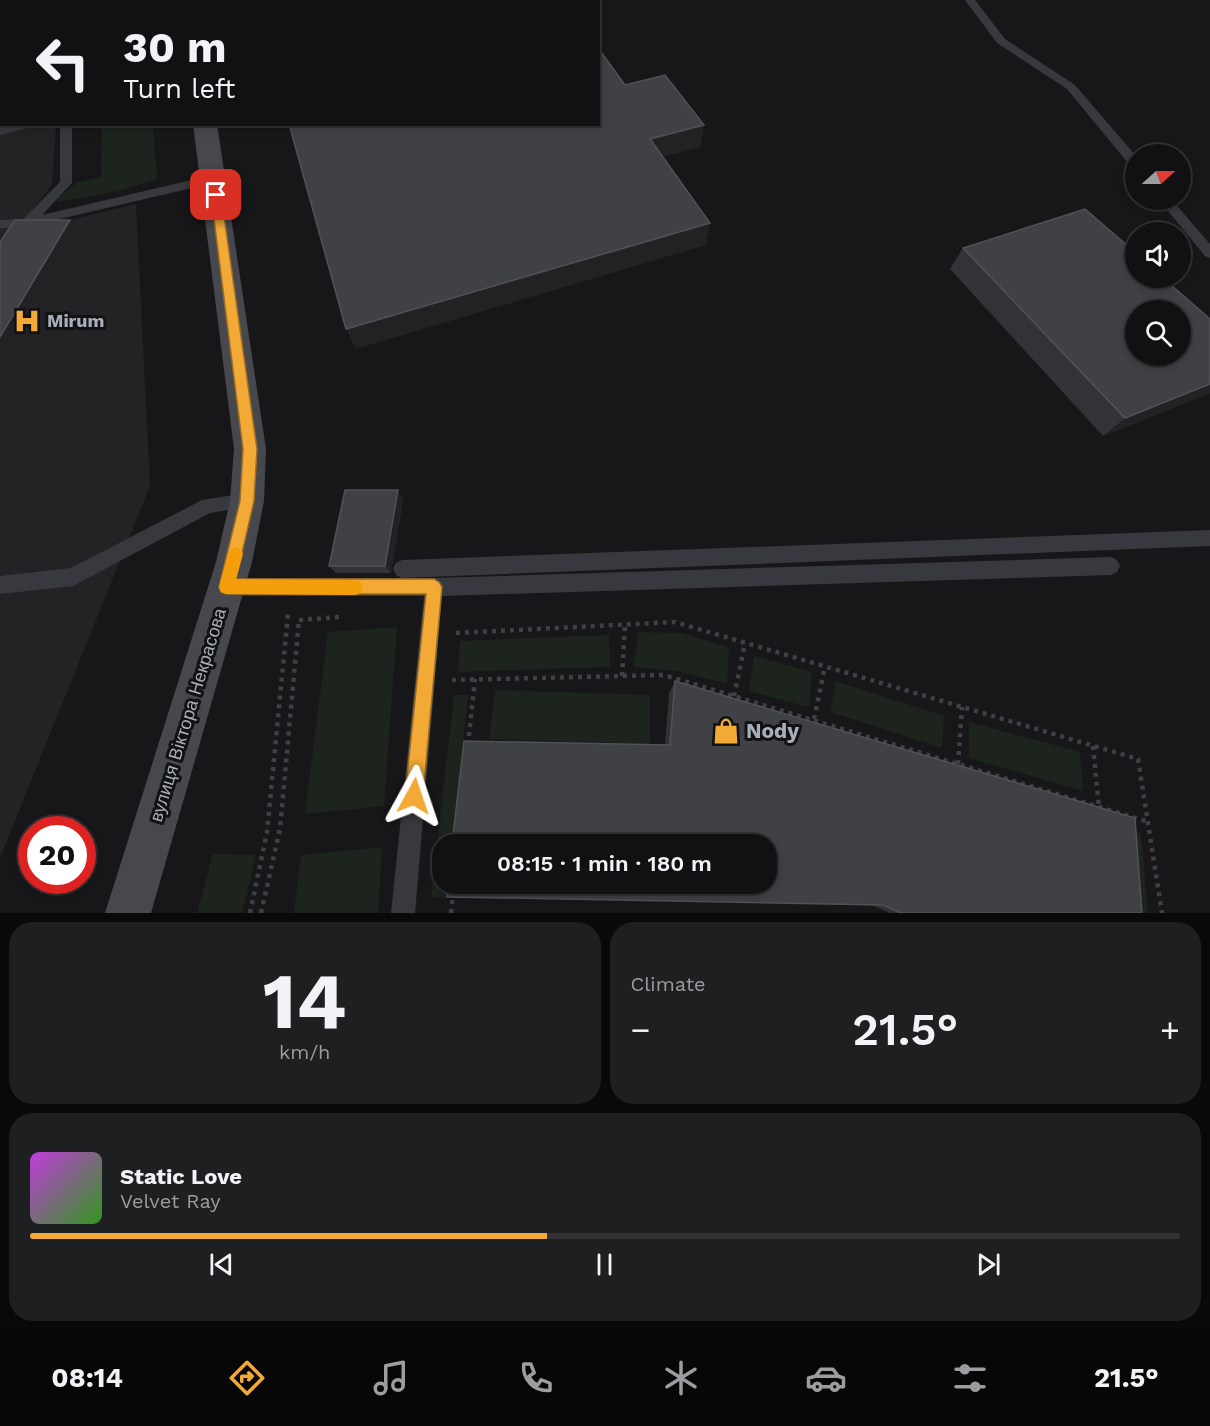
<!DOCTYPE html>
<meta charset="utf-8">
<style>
body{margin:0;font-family:"Work Sans",sans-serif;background:#1e1f21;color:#f1f3f6;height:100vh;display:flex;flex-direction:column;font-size:22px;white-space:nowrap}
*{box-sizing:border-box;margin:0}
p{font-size:20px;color:#9c9da0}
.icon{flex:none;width:33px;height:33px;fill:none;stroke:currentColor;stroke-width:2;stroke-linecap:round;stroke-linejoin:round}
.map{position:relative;height:913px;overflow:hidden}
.sheet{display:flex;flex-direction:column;gap:9px;padding:9px;background:#09090a;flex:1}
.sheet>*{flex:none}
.guide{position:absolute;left:0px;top:0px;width:600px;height:126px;box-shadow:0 3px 9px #0003,0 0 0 2px #303133;background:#111113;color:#f1f3f6;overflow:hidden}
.needle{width:39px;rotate:69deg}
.buttons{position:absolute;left:1125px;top:144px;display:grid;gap:12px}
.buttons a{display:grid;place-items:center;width:66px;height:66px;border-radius:50%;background:#111113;box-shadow:0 3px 9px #0003,0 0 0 2px #303133;font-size:30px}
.speed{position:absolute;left:18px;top:816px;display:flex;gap:12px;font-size:30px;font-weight:700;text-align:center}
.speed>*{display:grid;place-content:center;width:78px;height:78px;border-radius:50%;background:#111113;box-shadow:0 3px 9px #0003,0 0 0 2px #303133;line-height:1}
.speed .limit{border:9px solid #d22;background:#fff;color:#111}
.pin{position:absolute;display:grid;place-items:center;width:51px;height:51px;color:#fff;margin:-26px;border-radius:12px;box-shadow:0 3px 9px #0006}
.me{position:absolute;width:66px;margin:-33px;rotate:5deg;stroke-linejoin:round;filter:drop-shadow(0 0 4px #0008)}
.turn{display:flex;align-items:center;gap:21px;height:126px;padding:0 24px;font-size:27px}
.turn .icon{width:78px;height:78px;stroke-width:2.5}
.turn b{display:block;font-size:42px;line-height:51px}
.big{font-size:45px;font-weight:600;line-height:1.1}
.sheet .card{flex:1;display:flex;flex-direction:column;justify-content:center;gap:9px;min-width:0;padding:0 21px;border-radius:24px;background:#1e1f21}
.sheet .dial{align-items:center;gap:0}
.dial b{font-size:78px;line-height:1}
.song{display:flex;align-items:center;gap:18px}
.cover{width:72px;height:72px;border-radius:9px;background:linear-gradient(135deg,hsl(290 70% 55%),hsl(110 70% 35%))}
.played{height:6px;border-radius:3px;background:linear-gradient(90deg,#f2a936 45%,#303133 45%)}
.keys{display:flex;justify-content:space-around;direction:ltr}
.heat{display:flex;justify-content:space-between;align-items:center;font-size:33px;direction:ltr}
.sheet .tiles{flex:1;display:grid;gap:9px;grid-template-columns:1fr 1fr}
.card:last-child{grid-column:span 2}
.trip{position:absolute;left:432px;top:834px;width:345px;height:60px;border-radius:24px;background:#111113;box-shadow:0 3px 9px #0003,0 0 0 2px #303133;font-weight:600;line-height:60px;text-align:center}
.tab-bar{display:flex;height:96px;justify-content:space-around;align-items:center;background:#070708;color:#9c9da0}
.tab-bar .icon{width:42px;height:42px}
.tab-bar .current{color:#f2a936}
.tab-bar b{font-size:27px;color:#f1f3f6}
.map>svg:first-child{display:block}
.built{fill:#232326}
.green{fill:#1d241d}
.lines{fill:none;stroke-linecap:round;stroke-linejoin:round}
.path{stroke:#3e4045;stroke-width:4.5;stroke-dasharray:4 5;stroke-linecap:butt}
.service{fill:#38393e;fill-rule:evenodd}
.secondary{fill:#46484e;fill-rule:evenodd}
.wall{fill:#333337}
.shaded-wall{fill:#222225}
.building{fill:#404145;stroke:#505257;stroke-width:1.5;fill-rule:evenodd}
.route{fill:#f2a936;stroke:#9d6e23;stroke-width:1.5}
.slow{fill:#f59e0b}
.labels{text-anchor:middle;stroke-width:6;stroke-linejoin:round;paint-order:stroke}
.poi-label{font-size:18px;font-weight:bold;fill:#a9afb9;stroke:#121214;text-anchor:start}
.street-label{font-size:18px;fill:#a9afb9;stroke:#121214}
.near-poi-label{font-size:21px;font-weight:bold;fill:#a9afb9;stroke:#121214;text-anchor:start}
</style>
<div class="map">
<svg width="1210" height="913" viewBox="0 0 1210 913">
<rect width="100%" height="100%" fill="#171719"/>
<path class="built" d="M0 0 120 1 2 2V124L56 125 52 185 0 250Z
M136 204 150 486 0 858V272L42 227Z"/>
<path class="green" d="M102 125H153L157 179 118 191 58 202V198L78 182 101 177Z
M397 627 384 806 305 814 328 632Z
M639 632 683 633 729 648 727 684 677 671 633 667Z
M609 635 610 667 458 672 460 641Z
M754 656 812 672 809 707 749 691Z
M835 681 944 716 942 748 831 712Z
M495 690 650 695V744L489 739Z
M454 695H468L452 844H442V884H448L446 898 431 897Z
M969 722 1080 752 1083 791 969 758Z
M1111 824 1141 833 1148 913H1117Z
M382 847 378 913H294L301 855Z
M213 854 256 855 242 913H197Z"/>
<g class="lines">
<path class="path" d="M299 620 340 617
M456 633 675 622 1138 759 1162 913
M622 676 625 625
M452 680 664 675 1149 822
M734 696 745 643
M814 719 825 666
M468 745 475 679
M1093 746 1099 808
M958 764 962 707
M250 913 267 832 288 614
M261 913 280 829 299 620
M451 913 454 884"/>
<path class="service" d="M965 0H975L1005 39 1075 85 1136 156V169L1132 168 1067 89 997 43Z
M14 124H41L0 135V127Z
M60 124H72V183L42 215 213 175 219 179 213 183 30 226 5 263 0 265V250L16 228H0V220L23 219 60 182Z
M1159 200H1172L1210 244V258L1205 256Z
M247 493 253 496 256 501 253 506 210 513 73 586 0 594V576L71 568 202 500Z
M1210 530V546L402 578 396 575 393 569 396 563 402 560Z
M1111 557 1117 560 1120 566 1117 572 1111 575 442 596 415 913H391L424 596H227L220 593 218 587 220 581 227 578H434Z"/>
<path class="secondary" d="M178 0H198L199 2H179Z
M193 124H217L266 449 264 501 252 562 151 913H105L216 562 230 501 234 449Z"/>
</g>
<path class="wall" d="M963 248 1210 319V393L1103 436 950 269Z
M403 499 391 573H336L329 566Z
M675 681 1142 913H890L872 905 665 745 669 693Z"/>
<path class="shaded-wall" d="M107 0H118V2H107Z
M0 25H2V49H0Z
M704 125 701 147 648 161 650 139Z
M70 220 94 247 0 418V337Z
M710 223 706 245 356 349 346 329Z
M1210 384V393L1103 436 1125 418Z
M398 490 403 499 391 573 385 566Z"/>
<path class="building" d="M0 0H107V2H2V25H0Z
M440 0H563L564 2H432Z
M598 48 625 85 665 75 704 125 650 139 710 223 346 329 289 124H598Z
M1085 209 1136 253V278H1163L1210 319V384L1125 418 963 248ZM1136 310H1180V356H1136Z
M15 220H70L0 337V242Z
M345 490H398L385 566H329Z
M675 681 1135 818 1142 913H901L883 905 447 897 448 884H766V844H452L464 741 670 745Z"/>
<path class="route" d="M216 192 221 195 257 449 254 501 236 579H434L439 582 442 587 423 796 420 802 414 805 408 802 405 796 426 594H226L221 592 219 587 240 501 243 449 211 195Z"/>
<path class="slow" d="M236 547 241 549 243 554 236 579 355 580 361 582 363 588 361 593 355 595 226 594 221 592 219 587 228 554 231 549Z"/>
<defs>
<g id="hospital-bare" transform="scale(2.07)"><path d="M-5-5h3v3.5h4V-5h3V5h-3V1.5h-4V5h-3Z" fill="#f2a936" stroke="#121214" stroke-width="2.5" paint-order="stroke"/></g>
<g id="shop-bare" transform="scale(2.07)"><path d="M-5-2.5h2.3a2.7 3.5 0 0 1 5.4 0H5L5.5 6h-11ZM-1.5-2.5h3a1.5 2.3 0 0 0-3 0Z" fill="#f2a936" stroke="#121214" stroke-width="2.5" paint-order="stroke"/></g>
</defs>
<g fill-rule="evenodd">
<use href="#hospital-bare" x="27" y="321"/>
<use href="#shop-bare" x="726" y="731"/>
</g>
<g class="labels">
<g class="poi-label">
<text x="47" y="327">Mirum</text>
</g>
<g class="street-label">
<text transform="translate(188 715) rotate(-73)" y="6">вулиця Віктора Некрасова</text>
</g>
<g class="near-poi-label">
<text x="746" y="738">Nody</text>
</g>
</g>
</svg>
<div class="buttons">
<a><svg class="needle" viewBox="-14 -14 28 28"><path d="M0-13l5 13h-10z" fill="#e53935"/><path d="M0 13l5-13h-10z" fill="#9c9da0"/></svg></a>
<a><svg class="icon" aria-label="sound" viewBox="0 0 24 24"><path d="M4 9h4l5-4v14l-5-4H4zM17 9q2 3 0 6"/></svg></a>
<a><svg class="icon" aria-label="search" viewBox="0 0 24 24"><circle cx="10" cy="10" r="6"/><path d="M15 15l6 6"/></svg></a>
</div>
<div class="speed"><div class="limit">20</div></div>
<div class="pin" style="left:216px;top:195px;background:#d93025"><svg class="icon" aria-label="arrive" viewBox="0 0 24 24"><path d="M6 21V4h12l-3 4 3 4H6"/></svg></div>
<svg class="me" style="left:414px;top:796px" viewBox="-20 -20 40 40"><path d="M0-17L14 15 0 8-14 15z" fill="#f2a936" stroke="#fff" stroke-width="4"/></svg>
<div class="trip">08:15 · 1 min · 180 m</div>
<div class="guide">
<div class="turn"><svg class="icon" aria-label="left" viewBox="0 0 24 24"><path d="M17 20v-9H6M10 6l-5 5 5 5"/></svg><div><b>30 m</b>Turn left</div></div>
</div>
</div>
<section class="sheet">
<div class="tiles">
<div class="card dial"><b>14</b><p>km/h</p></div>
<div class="card"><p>Climate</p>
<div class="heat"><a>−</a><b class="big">21.5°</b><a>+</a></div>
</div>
<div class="card">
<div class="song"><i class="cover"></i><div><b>Static Love</b><p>Velvet Ray</p></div></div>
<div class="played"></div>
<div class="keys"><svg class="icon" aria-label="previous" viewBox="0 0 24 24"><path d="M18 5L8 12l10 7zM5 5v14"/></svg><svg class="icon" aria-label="pause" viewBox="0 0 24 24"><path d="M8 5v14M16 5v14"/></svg><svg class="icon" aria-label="next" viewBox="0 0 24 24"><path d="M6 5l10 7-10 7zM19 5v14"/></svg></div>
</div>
</div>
</section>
<nav class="tab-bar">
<b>08:14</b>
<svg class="icon current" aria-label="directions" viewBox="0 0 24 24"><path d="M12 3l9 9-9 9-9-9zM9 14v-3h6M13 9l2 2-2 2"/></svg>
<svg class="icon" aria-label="music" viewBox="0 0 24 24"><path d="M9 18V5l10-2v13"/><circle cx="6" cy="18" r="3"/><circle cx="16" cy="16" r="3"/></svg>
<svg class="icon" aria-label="phone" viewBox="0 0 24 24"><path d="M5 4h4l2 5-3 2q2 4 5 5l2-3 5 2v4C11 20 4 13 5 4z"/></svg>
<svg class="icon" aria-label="climate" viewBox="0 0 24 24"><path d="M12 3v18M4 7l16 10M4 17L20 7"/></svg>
<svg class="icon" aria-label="car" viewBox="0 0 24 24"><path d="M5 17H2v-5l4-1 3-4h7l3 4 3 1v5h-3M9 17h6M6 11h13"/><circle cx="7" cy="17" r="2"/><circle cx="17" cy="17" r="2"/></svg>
<svg class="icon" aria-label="filters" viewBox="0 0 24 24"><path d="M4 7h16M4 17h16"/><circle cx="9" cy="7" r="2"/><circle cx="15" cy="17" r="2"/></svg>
<b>21.5°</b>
</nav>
